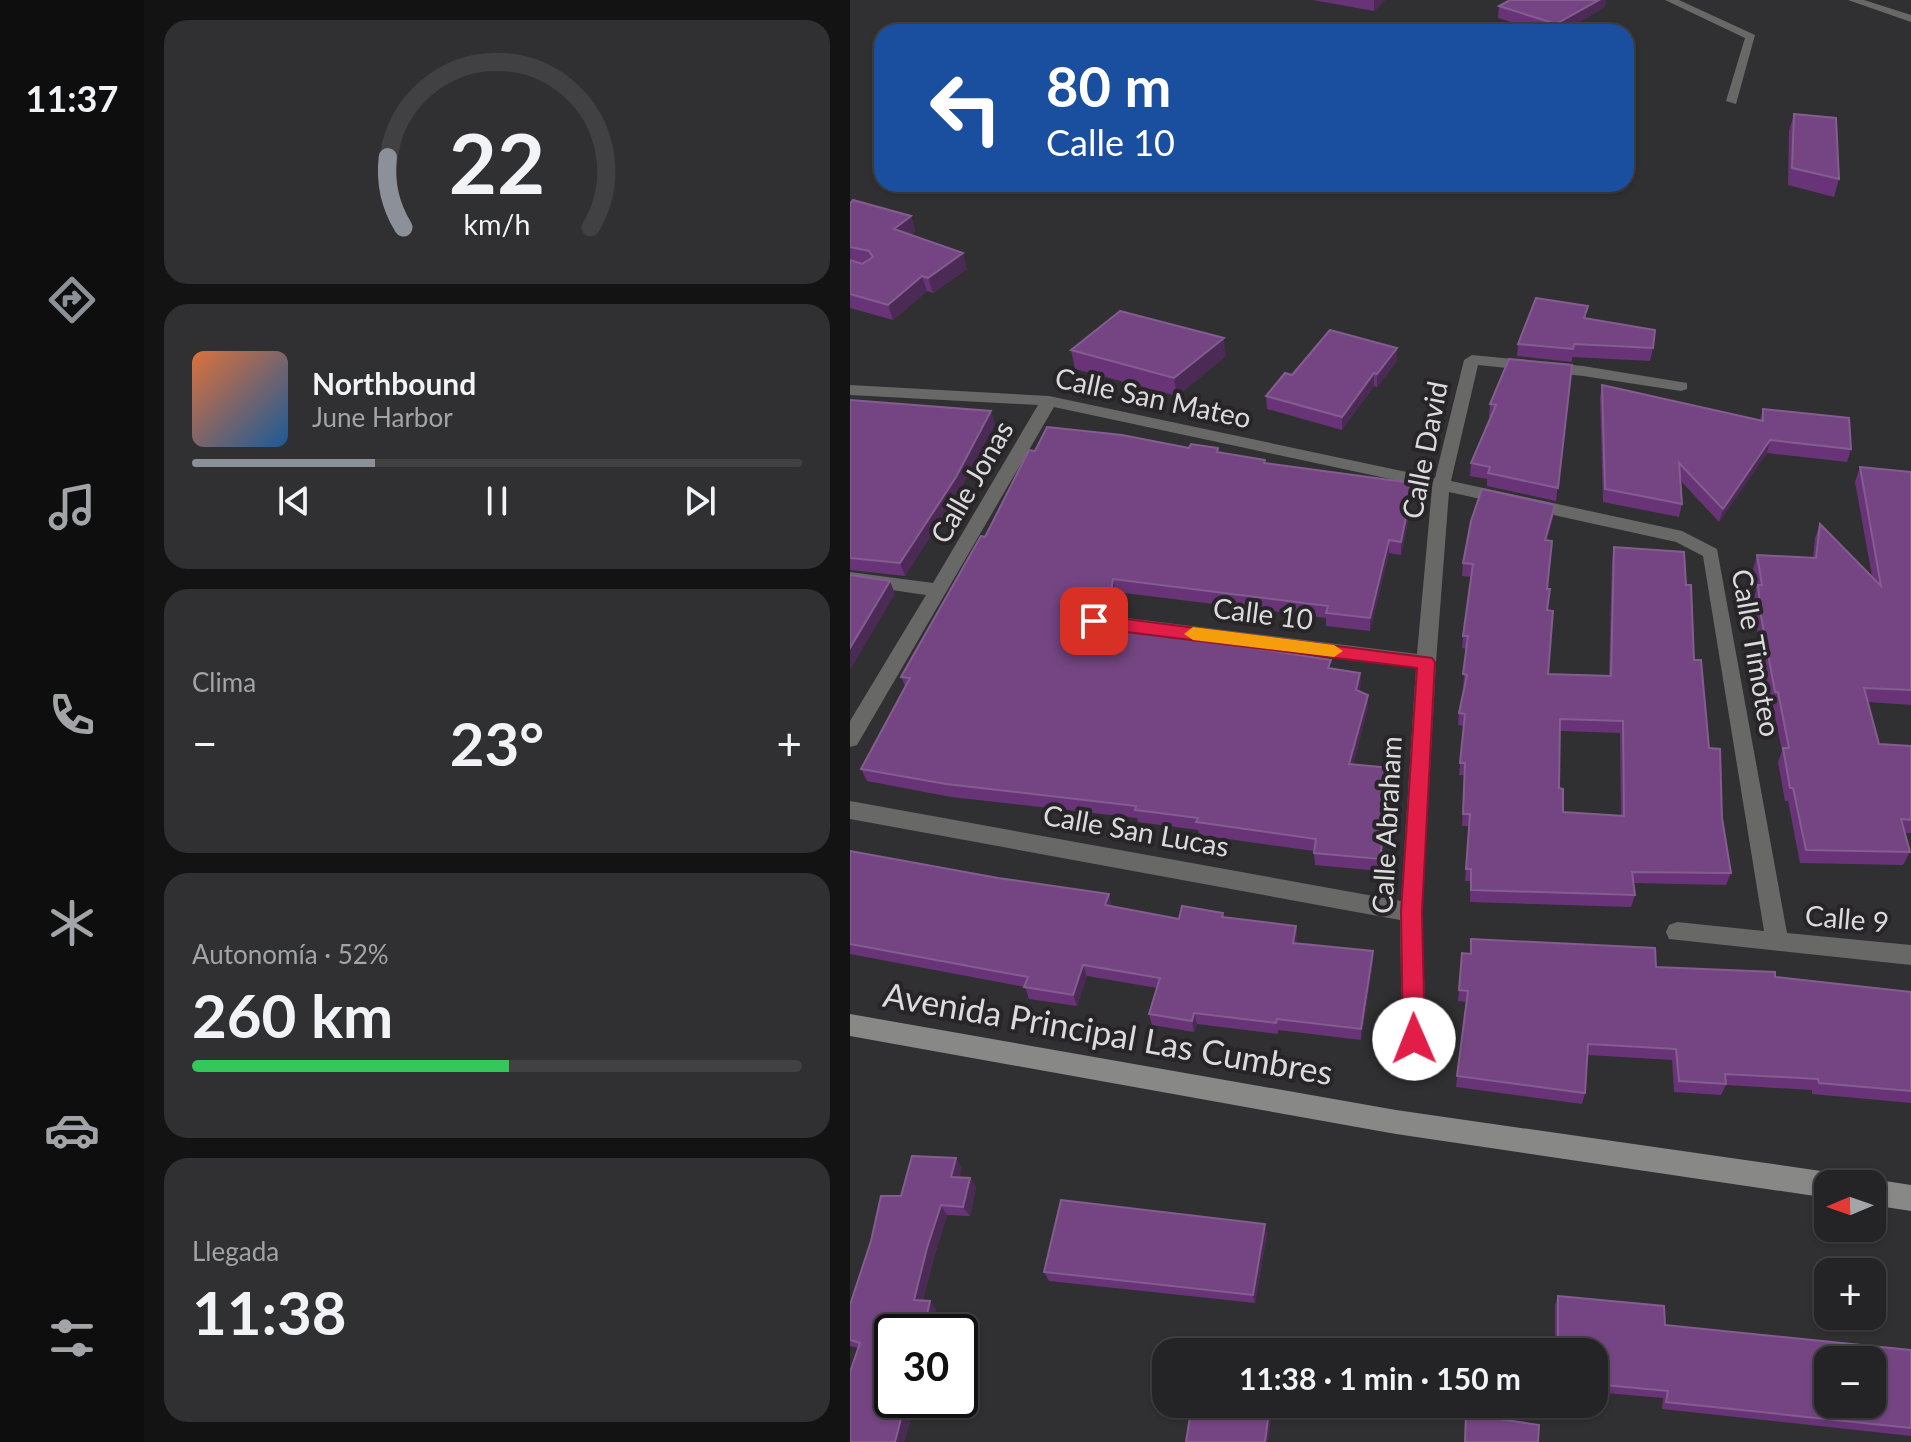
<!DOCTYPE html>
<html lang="es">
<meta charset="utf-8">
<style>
body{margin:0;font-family:Lato,sans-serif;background:#302f32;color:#f1f3f6;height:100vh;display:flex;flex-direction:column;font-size:30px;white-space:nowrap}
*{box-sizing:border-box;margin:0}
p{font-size:26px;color:#a3a4a7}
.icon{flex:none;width:44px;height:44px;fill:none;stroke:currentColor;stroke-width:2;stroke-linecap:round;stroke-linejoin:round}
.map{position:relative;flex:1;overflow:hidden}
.drawer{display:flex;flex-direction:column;gap:20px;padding:20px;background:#141314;width:706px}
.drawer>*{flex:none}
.top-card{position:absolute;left:24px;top:24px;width:760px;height:168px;border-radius:24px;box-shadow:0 2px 6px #0004,0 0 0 2px #414042;background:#1a4fa0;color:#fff;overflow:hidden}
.needle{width:52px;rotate:268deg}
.fabs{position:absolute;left:964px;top:1170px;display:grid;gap:16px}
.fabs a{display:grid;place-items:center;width:72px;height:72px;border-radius:16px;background:#242325;box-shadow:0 2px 6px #0004,0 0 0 2px #414042;font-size:40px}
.speed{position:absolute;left:24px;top:1314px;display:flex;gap:16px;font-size:40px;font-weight:700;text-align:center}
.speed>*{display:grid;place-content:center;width:104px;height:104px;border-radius:50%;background:#242325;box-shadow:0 2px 6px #0004,0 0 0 2px #414042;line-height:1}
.speed .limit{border:4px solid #111;border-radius:12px;background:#fff;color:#111}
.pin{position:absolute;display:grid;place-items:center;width:68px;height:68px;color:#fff;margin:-34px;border-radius:16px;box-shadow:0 4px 12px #0006}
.me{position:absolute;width:88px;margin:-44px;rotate:359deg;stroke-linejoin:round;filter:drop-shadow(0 0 6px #0008)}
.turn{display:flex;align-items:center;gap:28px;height:168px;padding:0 40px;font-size:36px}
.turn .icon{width:104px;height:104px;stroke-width:2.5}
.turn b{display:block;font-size:56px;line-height:68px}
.big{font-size:60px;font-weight:700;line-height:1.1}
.drawer .card{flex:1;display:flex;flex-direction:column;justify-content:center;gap:12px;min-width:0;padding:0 28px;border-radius:24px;background:#302f32}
.drawer .dial{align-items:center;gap:0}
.dial svg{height:208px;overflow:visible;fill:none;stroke:#414042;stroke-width:7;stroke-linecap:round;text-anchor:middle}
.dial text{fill:#f1f3f6;stroke:none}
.song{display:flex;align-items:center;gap:24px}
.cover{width:96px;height:96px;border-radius:12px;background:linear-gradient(135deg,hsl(20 70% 55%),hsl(210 70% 35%))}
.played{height:8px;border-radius:4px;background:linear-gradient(90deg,#8c9099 30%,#414042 30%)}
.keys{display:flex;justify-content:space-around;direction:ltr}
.heat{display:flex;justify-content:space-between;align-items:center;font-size:44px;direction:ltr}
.charge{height:12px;border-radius:6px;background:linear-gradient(90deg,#34c759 52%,#414042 0)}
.trip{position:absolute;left:302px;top:1338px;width:456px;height:80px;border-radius:24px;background:#242325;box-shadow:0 2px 6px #0004,0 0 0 2px #414042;font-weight:700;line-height:80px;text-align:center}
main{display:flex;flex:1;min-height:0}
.tabs{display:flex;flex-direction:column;width:144px;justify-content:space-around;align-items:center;background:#0e0e0f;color:#a3a4a7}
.tabs .icon{width:56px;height:56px}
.tabs .active{color:#8c9099}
.tabs b{font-size:36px;color:#f1f3f6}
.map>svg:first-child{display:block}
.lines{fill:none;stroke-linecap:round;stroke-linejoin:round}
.street{fill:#686967;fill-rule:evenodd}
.secondary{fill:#888987;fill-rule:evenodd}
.wall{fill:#683477;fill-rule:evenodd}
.shaded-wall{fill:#4c2a56}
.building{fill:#744582;stroke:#845d90;stroke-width:2;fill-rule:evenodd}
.route{fill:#e11d48;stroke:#92132f;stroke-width:2}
.slow{fill:#f59e0b}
.labels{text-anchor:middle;stroke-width:8;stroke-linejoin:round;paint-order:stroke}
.street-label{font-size:28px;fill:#dbdadc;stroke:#272527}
.near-street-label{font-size:34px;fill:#dbdadc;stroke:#272527}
</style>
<main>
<nav class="tabs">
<b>11:37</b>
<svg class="icon active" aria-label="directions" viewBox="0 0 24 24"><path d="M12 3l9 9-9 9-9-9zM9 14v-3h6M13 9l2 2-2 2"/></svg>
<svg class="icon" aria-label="music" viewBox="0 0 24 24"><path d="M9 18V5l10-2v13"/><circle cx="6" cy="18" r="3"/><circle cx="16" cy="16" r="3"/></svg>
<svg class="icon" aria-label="phone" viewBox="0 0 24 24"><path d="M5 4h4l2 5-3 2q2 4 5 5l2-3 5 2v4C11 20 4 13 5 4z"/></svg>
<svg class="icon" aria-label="climate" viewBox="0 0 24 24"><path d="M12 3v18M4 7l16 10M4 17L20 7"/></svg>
<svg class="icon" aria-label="car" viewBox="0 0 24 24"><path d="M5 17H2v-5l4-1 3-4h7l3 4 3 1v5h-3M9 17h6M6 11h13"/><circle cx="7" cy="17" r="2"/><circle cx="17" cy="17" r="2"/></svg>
<svg class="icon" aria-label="filters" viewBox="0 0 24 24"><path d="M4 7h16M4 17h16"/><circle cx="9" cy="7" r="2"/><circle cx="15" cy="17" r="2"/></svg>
</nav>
<section class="drawer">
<div class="card dial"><svg viewBox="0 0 100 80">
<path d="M14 69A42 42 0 1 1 86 69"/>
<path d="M14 69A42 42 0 0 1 8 42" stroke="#8c9099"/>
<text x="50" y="56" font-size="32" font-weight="700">22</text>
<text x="50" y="72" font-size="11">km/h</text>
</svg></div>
<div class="card">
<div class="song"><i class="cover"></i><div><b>Northbound</b><p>June Harbor</p></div></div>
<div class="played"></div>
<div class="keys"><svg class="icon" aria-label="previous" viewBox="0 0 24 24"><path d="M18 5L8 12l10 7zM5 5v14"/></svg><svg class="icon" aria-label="pause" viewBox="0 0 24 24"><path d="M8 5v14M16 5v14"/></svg><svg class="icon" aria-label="next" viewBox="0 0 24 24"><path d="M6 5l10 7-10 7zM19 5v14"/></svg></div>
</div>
<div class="card"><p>Clima</p>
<div class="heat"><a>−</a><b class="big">23°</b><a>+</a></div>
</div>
<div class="card"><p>Autonomía · 52%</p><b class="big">260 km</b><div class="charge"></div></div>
<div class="card"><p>Llegada</p><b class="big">11:38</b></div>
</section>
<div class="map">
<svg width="1061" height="1442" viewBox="0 0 1061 1442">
<rect width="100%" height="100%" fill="#302f31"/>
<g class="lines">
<path class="street" d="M815 0H829L905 35 886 104 876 101 895 38Z
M998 0H1014L1061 15V22Z
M622 355 733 366 837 383V389L831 391 733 376 628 365 601 481 832 531 867 549 937 933 1061 945V965L819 939 816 932 819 925 827 922 914 931 853 556 826 542 599 492 586 662 572 912 576 1039 572 1047 564 1050 556 1047 552 1039 550 920 0 819V801L551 901 566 668 244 628 235 621 244 614 567 654 582 488 204 407 7 745 0 747V721L76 595 0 584V572L83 583 188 405 0 395V385L199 396 585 478 614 360Z"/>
<path class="secondary" d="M0 1014 546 1110 978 1172 987 1176 990 1184H978V1198L546 1134 0 1036Z
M1022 1179 1061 1185V1211L1022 1205V1184H1012Z"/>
</g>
<path class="wall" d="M463 0H535L524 11Z
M660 0H756L755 7 712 32H693L648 18 649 6Z
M944 114 989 179 984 197 938 185 939 131Z
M0 204 61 216 65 231 60 235 117 269 83 293 77 291 43 320 0 308Z
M736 319 803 348 800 361 722 357V362L667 356 668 344Z
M221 350 376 356 327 396 225 369Z
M547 361 527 387 524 386 492 430 417 409 416 396 442 375Z
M722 365 706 501 637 486V479L620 476 621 463 641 417H639L640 404Z
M752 385 910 420 913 409 1001 449 997 462 917 453 869 522 830 480 832 504 829 517 753 502 750 398Z
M0 400 145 424 110 490 55 576 0 570Z
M339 448 369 452 416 463 563 483V496L551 555 539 553 520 631 476 626V618L266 592 263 613 244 611 238 616 257 620 258 625 510 673 511 685 509 691 518 707 503 765 541 768V780L530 871 465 865 464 851 349 835 348 830 288 822 287 818 101 797 17 781 11 769 55 686 51 677 185 451Z
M1010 467 1061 472V705L1018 702 1029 744 1061 746V833H1055L1060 852 1053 865 950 863 938 801H935L928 762 932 751 923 706H920L907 630 904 599 906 590 903 569 907 555 963 558 965 538 970 524 1022 576 1005 482Z
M703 518 697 540 698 674 759 676 762 560 764 547 836 585 844 660 881 873 876 885 783 883 785 895 781 907 620 902V881H615L619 826H612L614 775H609L614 726 608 725 609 713 615 687H613L617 649 612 648 613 636 621 577 612 576 613 563ZM710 731 770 733 771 816 713 812 709 788Z
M0 851 262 907 329 919 373 913 374 917 446 926 447 938 446 943 523 951V962L511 1040 428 1030V1034L347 1024 344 1032 302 1025 299 1014 307 988 237 976 227 1006 179 999 175 987 0 954Z
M621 939 806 967 925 977 1061 992V1103L962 1094V1090L876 1085 871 1095 824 1092 822 1060 737 1055 735 1093 732 1104 606 1087 616 1002 608 1001 612 953 620 954Z
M112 1168 109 1177 120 1178 126 1187 120 1216 97 1215 84 1257 73 1300 86 1309 81 1332H42L77 1400 72 1419 61 1418 54 1442H0L8 1348 0 1346V1305L51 1196Z
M417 1233 405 1303 199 1281 194 1272Z
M708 1296 815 1325 1061 1350V1436L812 1409 813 1398 744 1392V1352H705V1305Z"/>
<path class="shaded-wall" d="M524 0H535L524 11Z
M749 0H756L755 7 712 32H705L706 24Z
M61 216 65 231 48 244 44 229Z
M113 253 117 269 83 293 78 278Z
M72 276 77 291 43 320 38 305Z
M374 338 376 356 327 396 324 378Z
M547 348V361L527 387V374Z
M524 373V386L492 430V417Z
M141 411 145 424 110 490 55 576 50 563Z
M920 440 917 453 869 522 873 509Z
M563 483V496L551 555V542Z
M705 505 703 518 693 553 695 540Z
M539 540V553L520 631V618Z
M263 579 266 592 263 613 260 600Z
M40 581 45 594 0 670V648Z
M241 598 244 611 232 621 229 608Z
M510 673 511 685 506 702V690Z
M518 695V707L500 777 499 764Z
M541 768V780L530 871V859Z
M259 894 262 906 258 917 255 905Z
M446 926 447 938 444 954 443 943Z
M523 951V962L511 1040V1029Z
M233 965 237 976 227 1006 223 995Z
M344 1013 347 1024 344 1032 342 1021Z
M106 1158 112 1168 107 1187 101 1177Z
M120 1178 126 1187 120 1216 113 1207Z
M91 1205 97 1215 84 1257 71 1308 64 1300 77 1248Z
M415 1224 417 1233 405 1303 403 1295Z
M80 1301 86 1309 81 1332H73Z
M68 1400H77L72 1419 64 1412Z
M420 1404H423L418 1442H415Z
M53 1411 61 1418 54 1442H45Z"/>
<path class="building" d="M660 0H749L706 24 649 6Z
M944 114 986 118 989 179 942 168Z
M3 200 61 216 44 229 113 253 78 278 72 276 38 305 0 294V260L12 264 23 257 19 251 0 247V204Z
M686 298 738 306 734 318 805 330 803 348 724 344 723 349 668 344Z
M270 311 374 338 324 378 221 350Z
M480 330 547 348 527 374 524 373 492 417 416 396 435 373 442 375Z
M659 359 722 365 708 488 638 473 640 467 621 463 646 405 640 404Z
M752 385 913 421V409L999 418 1001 449 920 440 873 509 829 463 832 504 755 489Z
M0 400 141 411 106 477 50 563 0 558Z
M197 427 272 435 339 448 341 444 368 448 367 452 415 460 414 463 563 483 551 542 539 540 520 618 476 613 478 606 263 579 260 600 241 598 229 608 239 618 257 620 256 625 481 660 478 668 510 673 506 690 518 695 499 764 541 768 530 859 464 853 466 839 346 822 348 818 285 810 286 806 96 784 11 769 60 678 51 677 131 536 135 537 179 450 185 451Z
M1010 467 1061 472V690L1014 688 1029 744 1061 746V820L1051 819 1060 852 956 850 943 788H940L933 748H939L928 692H925L911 616 908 585H912L907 555 966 558 970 524 1031 586Z
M632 489 705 505 695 540 702 541 697 589H700L697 610 703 611 698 674 761 676 764 547 834 552 836 585H841L844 660H851L859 748 870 749 872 818 881 873 782 872 785 895 621 890V869H616L620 814H613L615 763H610L615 714 609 713 617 675 613 674 618 636H613L623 564 613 563 621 521ZM710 719 773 721 774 816 713 812V789L709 788Z
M0 575 40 581 0 648Z
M0 851 148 878 259 894 255 905 329 919 332 906 373 913 372 917 446 926 443 943 523 951 511 1029 427 1019 426 1023 344 1013 342 1021 299 1014 310 978 233 965 223 995 174 987 178 977 0 944Z
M621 939 805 948 806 967 925 972V977L1061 992V1091L969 1083 968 1079 875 1074 876 1084 829 1081 826 1049 738 1044 735 1093 607 1076 618 991 609 990 612 953 621 954Z
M62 1156 106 1158 101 1177 120 1178 113 1207 91 1205 77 1248 64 1300 80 1301 73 1332H42V1400H68L64 1412 53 1411 45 1442H0V1372L10 1343 0 1340V1305L21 1241 31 1196H51Z
M211 1200 415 1224 403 1295 194 1272Z
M708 1296 814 1306 815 1325 1061 1350V1428L816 1402 818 1391 744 1384V1352H708ZM978 1360H1022V1404H978Z
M342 1404H420L415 1442H336Z
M616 1414 689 1425 688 1442H615Z"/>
<path class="route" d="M244 615 582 658 585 662 572 912 575 1039 572 1046 564 1049 556 1046 553 1039 551 912 567 668 244 628 235 621Z"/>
<path class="slow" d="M343 627 484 645 493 651 484 657 343 640 334 634Z"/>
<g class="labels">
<g class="street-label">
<text transform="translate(303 398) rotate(12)" y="10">Calle San Mateo</text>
<text transform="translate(575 450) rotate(-79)" y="10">Calle David</text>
<text transform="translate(122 482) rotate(-60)" y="10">Calle Jonas</text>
<text transform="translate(413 614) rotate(7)" y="10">Calle 10</text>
<text transform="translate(906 653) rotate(80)" y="10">Calle Timoteo</text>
<text transform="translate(537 825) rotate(-87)" y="10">Calle Abraham</text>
<text transform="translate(286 831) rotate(10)" y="10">Calle San Lucas</text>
<text transform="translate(997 919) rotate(5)" y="10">Calle 9</text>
</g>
<g class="near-street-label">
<text transform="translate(258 1034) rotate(10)" y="12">Avenida Principal Las Cumbres</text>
</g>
</g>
</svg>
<div class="fabs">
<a><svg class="needle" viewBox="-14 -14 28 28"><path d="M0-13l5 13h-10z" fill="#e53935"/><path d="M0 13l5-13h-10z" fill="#a3a4a7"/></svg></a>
<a>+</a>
<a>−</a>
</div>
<div class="speed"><div class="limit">30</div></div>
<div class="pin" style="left:244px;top:621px;background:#d93025"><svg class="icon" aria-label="arrive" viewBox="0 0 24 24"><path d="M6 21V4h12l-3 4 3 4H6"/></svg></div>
<svg class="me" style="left:564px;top:1039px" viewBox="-20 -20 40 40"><circle r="19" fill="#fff"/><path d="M0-13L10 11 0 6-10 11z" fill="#e11d48"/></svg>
<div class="trip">11:38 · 1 min · 150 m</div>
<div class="top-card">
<div class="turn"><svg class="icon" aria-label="left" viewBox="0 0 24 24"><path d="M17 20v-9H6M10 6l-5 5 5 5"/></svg><div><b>80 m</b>Calle 10</div></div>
</div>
</div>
</main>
